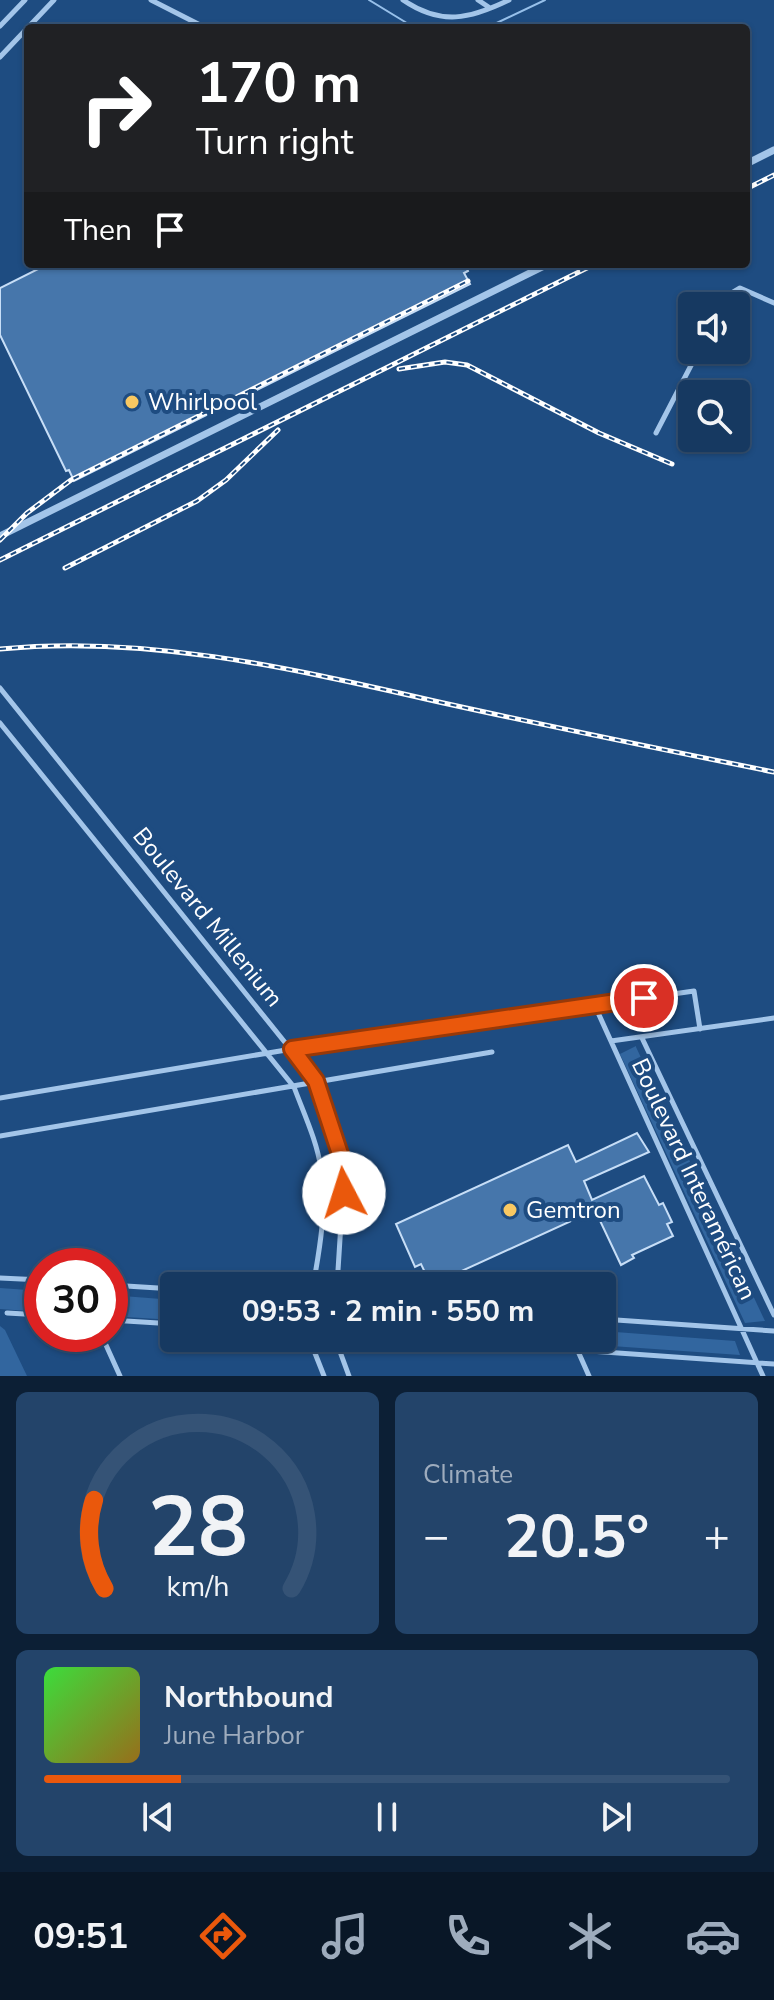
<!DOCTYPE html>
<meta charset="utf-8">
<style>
body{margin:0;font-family:"Nunito Sans",sans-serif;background:#23446a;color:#f1f3f6;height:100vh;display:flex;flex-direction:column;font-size:30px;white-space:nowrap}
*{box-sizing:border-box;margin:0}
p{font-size:26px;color:#9eacbd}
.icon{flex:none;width:44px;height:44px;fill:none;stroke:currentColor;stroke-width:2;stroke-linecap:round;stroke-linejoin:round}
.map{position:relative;height:1376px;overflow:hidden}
.side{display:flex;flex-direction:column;gap:16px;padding:16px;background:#0c1f35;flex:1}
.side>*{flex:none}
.banner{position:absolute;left:24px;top:24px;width:726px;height:244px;border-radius:8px;box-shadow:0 2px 6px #0004,0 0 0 2px #355376;background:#202124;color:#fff;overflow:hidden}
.buttons{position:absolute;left:678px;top:292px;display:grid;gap:16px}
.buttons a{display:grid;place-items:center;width:72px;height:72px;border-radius:8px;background:#163961;box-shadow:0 2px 6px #0004,0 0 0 2px #355376;font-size:40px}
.speed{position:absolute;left:24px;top:1248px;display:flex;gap:16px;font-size:40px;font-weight:700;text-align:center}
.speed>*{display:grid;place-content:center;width:104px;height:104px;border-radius:50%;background:#163961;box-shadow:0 2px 6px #0004,0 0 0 2px #355376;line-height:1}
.speed .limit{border:12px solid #d22;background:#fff;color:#111}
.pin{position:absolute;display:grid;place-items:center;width:68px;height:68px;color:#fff;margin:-34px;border:4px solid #fff;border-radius:50%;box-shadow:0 2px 8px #0007}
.me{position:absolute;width:88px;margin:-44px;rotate:355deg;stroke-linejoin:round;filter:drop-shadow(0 0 6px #0008)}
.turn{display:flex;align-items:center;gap:28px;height:168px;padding:0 40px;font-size:36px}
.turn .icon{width:104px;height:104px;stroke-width:2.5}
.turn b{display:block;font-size:56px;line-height:68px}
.then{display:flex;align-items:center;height:76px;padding:0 40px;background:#0003;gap:16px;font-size:30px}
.big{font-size:60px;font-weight:700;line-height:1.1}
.side .tile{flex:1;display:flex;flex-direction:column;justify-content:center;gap:12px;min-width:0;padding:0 28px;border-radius:12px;background:#23446a}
.side .dial{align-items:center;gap:0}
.dial svg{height:208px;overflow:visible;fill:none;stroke:#355376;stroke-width:7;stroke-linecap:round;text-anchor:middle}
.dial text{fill:#f1f3f6;stroke:none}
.song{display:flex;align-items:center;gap:24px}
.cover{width:96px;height:96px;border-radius:12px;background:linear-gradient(135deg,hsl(120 70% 55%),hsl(40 70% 35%))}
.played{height:8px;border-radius:4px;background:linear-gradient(90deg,#ea580c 20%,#355376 20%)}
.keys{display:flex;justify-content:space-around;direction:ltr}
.heat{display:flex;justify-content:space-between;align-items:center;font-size:44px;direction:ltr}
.side .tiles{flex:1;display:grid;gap:16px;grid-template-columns:1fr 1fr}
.tile:last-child{grid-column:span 2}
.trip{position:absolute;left:160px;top:1272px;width:456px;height:80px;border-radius:8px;background:#163961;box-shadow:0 2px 6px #0004,0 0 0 2px #355376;font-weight:700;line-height:80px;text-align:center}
.menu{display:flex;height:128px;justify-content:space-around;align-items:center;background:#091727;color:#9eacbd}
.menu .icon{width:56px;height:56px}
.menu .selected{color:#ea580c}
.menu b{font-size:36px;color:#f1f3f6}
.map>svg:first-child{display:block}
.green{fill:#32669f}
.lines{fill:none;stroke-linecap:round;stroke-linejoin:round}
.stream{stroke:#97c0ea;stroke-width:2}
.building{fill:#4676ab;stroke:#c7def7;stroke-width:2}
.minor{stroke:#a3c5e9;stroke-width:5}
.tertiary{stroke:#a3c5e9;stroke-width:7}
.rail-casing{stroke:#fff;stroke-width:5}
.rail{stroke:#1e4c81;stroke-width:2;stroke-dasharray:6;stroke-linecap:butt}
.route-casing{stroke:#983908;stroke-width:20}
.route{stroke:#ea580c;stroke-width:14}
.poi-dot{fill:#f8c862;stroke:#1e4c81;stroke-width:3}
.labels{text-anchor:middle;stroke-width:8;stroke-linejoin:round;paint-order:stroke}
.poi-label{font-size:24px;fill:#fff;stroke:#1e4c81;text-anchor:start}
.street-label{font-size:24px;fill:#fff;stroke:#1e4c81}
</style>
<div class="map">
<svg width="774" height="1376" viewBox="0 0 774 1376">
<rect width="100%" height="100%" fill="#1e4c81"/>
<path class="green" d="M636 1046V1047L765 1321 745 1323 620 1054Z
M0 1288 42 1291V1312L0 1309Z
M110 1295 174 1300V1320L110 1316Z
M0 1326 5 1330 27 1376H0Z
M602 1331 735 1341 740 1355 497 1338H602Z"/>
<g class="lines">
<path class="stream" d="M369 0 415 28
M486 28 545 0"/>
</g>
<path class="building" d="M48 264H465L468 271 464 273 470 284 74 481 69 470 66 471 0 335V288Z
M637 1133 649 1152 584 1181 592 1200 644 1176 659 1205 663 1203 672 1222 667 1224 673 1236 632 1255 634 1258 621 1265 595 1210 431 1285 421 1264 415 1267 396 1224 568 1145 576 1162Z"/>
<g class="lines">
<path class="minor" d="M151 0 206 28
M403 0C441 26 470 19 509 0
M478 0 490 8
M0 26 25 0
M0 57 54 0
M721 306 725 297 740 288 774 303
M656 433 699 350
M0 688 316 1081 337 1139 344 1176 337 1286
M0 723 294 1087C304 1114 317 1141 321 1169 327 1207 320 1248 313 1286
M595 1006 763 1376
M642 1038 774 1315
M611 1041 774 1018
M0 1098 292 1049 694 991 700 1029
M0 1136 492 1052
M0 1278 42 1280
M110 1285 174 1289
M7 1313 42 1315
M602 1319 774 1331
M110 1320 174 1324
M101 1334 120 1376
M309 1338 324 1376
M335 1338 349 1376
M407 1338 774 1364
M577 1349 589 1376"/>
<path class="tertiary" d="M746 164 774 150
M0 536 548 264"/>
<g class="rail-casing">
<path id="rail" d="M746 189 774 175
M399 369 445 362 467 365 599 433 672 464
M0 540 27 513 71 480 468 281
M0 560 595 264
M65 568 197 501 226 480 278 430
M0 649C152 634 302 671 448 704 557 728 665 750 774 772"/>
</g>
<use href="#rail" class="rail"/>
</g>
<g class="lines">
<g class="route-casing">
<path id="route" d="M344 1193 341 1157 316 1081 292 1049 644 998"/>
</g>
<use href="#route" class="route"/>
</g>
<g class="poi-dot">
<circle cx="132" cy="402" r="8"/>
<circle cx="510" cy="1210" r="8"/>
</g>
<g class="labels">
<g class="poi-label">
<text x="148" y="410">Whirlpool</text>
<text x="526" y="1218">Gemtron</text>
</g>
<g class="street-label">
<text transform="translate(208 917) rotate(51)" y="8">Boulevard Millenium</text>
<text transform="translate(694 1179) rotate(65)" y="8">Boulevard Interamérican</text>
</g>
</g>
</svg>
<div class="buttons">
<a><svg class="icon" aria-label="sound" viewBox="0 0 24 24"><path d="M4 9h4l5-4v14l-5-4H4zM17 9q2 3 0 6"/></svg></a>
<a><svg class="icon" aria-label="search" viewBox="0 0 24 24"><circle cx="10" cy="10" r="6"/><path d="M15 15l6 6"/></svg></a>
</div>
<div class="speed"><div class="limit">30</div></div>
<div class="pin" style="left:644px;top:998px;background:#d93025"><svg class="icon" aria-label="arrive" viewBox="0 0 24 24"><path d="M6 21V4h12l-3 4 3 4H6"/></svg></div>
<svg class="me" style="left:344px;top:1193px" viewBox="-20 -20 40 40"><circle r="19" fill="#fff"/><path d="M0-13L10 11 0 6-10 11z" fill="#ea580c"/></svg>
<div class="trip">09:53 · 2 min · 550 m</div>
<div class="banner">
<div class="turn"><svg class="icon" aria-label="right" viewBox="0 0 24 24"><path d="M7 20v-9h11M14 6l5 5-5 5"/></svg><div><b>170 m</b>Turn right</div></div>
<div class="then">Then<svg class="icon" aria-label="arrive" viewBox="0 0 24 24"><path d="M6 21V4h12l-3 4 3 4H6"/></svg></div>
</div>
</div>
<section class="side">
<div class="tiles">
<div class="tile dial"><svg viewBox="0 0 100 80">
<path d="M14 69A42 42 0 1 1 86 69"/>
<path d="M14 69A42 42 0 0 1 10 35" stroke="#ea580c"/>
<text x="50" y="56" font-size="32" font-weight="700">28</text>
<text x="50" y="72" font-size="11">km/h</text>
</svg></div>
<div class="tile"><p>Climate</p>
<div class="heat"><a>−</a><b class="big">20.5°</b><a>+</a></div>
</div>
<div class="tile">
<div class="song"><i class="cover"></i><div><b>Northbound</b><p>June Harbor</p></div></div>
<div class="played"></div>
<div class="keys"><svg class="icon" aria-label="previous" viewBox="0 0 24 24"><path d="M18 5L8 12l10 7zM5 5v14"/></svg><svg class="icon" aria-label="pause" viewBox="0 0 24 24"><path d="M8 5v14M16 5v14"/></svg><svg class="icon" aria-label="next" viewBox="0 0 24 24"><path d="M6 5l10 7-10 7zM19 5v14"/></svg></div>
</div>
</div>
</section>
<nav class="menu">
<b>09:51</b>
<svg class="icon selected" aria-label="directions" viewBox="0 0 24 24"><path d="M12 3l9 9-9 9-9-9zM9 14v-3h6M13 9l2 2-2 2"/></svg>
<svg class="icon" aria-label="music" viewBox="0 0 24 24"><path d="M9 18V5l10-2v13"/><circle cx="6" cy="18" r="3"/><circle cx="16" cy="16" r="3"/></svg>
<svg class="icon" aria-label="phone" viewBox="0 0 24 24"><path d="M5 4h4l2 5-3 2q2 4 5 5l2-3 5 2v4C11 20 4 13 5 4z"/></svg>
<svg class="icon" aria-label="climate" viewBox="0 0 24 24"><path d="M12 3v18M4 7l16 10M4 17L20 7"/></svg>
<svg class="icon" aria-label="car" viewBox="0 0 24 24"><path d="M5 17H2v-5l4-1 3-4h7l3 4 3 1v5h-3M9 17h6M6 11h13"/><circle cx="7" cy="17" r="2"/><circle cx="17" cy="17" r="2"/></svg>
</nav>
